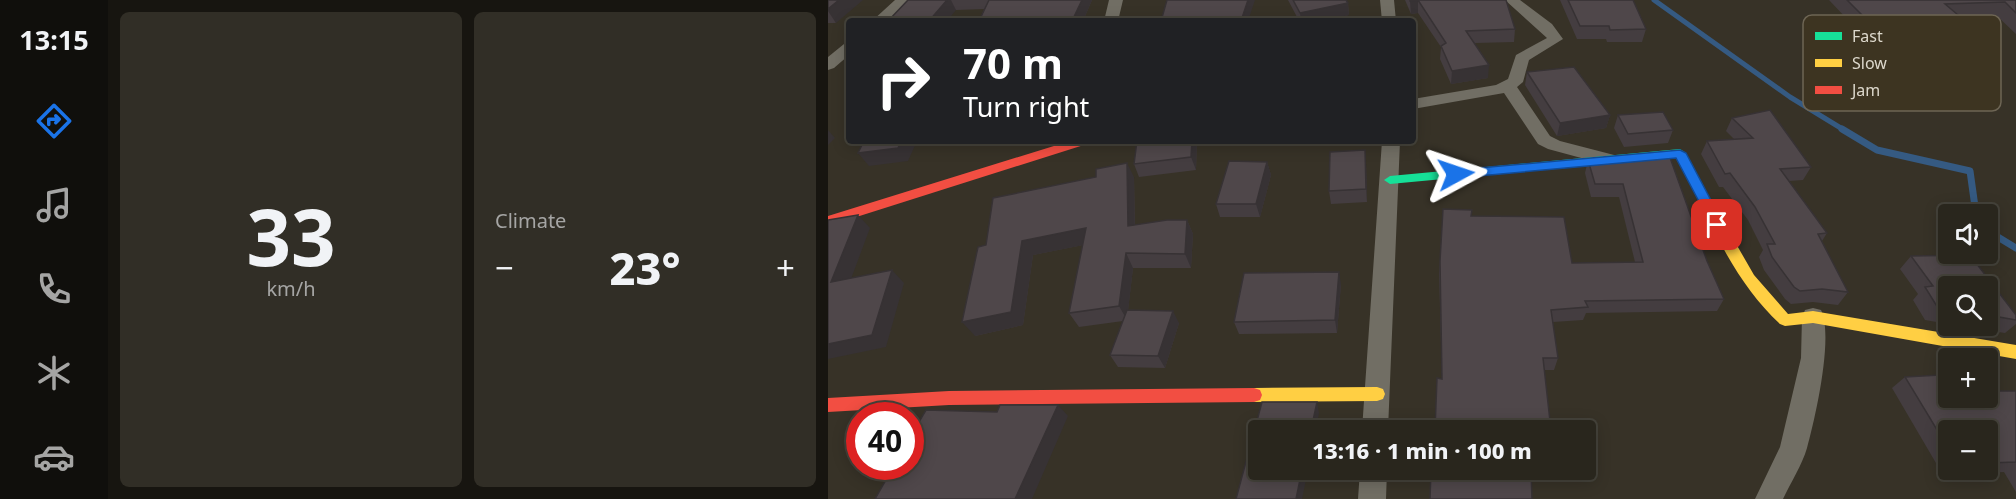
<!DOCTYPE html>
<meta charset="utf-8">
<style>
body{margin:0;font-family:"Noto Sans",sans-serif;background:#312e26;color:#f1f3f6;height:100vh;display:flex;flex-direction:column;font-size:22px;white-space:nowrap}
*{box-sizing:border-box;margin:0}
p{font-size:20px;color:#a5a5a4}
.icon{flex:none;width:33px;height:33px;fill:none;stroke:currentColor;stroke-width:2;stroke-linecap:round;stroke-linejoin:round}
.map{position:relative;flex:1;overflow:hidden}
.details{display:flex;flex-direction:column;gap:12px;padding:12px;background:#171510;width:720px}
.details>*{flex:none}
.top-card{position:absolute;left:18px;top:18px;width:570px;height:126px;border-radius:6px;box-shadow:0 3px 15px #0003,0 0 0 2px #45433b;background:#202124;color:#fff;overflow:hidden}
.tools{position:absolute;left:1110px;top:204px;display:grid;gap:12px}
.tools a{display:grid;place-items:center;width:60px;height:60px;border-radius:6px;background:#29261d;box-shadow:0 3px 15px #0003,0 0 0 2px #45433b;font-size:30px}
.speed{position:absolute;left:18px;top:402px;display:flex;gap:12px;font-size:30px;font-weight:700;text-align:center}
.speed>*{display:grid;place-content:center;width:78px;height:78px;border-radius:50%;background:#29261d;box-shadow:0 3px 15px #0003,0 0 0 2px #45433b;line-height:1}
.speed .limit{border:9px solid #d22;background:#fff;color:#111}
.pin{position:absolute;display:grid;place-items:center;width:51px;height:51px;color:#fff;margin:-26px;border-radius:12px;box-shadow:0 3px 9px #0006}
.me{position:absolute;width:66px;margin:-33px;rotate:85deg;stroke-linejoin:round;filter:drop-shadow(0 0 4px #0008)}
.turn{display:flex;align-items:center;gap:21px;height:126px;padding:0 18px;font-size:27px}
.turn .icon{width:78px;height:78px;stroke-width:2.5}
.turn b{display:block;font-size:42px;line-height:51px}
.big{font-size:45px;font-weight:800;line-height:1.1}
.details .widget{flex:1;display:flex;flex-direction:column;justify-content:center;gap:9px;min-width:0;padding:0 21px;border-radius:9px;background:#312e26}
.details .dial{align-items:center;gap:0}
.dial b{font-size:78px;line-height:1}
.heat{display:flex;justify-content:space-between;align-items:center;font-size:33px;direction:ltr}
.details .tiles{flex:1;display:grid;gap:12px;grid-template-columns:repeat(2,1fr)}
.trip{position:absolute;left:420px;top:420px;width:348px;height:60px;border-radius:6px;background:#29261d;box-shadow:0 3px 15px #0003,0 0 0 2px #45433b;font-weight:800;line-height:60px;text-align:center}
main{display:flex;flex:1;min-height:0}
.tab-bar{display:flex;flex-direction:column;width:108px;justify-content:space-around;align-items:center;background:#100f0c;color:#a5a5a4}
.tab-bar .icon{width:42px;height:42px}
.tab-bar .selected{color:#1a73e8}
.tab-bar b{font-size:27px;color:#f1f3f6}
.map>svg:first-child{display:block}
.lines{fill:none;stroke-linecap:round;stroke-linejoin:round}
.stream-far1{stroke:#355a82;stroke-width:5}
.stream{stroke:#355a82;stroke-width:7}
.street{fill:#716e64;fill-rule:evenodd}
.fast{fill:#16e098;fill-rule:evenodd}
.slow{fill:#ffcf43;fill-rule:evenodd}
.jam{fill:#f24e42;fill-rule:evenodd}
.wall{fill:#443d40;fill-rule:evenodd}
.shaded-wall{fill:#373234}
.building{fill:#4f474a;stroke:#373234;stroke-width:1.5}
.route{fill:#1a73e8;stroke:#114b97;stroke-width:1.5}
.key{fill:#3d3421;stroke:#6d6554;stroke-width:1.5}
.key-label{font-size:16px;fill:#ddd8cc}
</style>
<main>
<nav class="tab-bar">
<b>13:15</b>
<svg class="icon selected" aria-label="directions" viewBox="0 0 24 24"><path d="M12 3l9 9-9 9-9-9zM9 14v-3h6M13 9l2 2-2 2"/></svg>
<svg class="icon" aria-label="music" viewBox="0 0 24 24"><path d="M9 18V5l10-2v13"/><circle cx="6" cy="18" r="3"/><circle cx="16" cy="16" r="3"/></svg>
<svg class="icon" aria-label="phone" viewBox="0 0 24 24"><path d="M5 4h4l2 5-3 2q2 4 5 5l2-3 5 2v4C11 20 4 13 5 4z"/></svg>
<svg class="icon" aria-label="climate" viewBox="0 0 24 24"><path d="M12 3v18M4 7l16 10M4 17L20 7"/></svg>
<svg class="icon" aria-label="car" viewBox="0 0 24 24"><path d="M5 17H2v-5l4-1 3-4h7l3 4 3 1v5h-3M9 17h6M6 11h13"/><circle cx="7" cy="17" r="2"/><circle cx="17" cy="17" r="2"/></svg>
</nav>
<section class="details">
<div class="tiles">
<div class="widget dial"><b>33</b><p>km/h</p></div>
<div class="widget"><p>Climate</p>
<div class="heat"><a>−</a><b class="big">23°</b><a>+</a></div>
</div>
</div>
</section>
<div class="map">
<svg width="1188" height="499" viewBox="0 0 1188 499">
<rect width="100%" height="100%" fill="#373227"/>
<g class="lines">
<path class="stream-far1" d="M826 0 962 97 1016 130"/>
<path class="stream" d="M1014 129 1049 150 1142 171 1148 214
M1160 231 1188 248"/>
<path class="street" d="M67 0H82L60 21H44Z
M281 0H295L290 21H276Z
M552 0H566L568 21H554Z
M677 0H692L724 24 735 39 701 60 695 82 689 87 722 136 732 141 790 156 792 160 790 164 783 166 720 149 710 144 676 93 585 109V99L668 85 680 79 688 55 719 38Z
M21 42V55L6 68 0 70V57L16 44Z
M554 141H572L560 430H534Z
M985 308 993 310C1006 336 987 419 979 448 974 465 963 482 955 499H927L952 447 973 358 974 317 977 310Z
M532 470H559L558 499H530Z"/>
<path class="fast" d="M852 149 858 153 879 193 877 196H869L848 157 562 184 556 180 562 176Z"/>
<path class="slow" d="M873 189 877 190 926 275 960 314 985 311 1188 345V359L985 323 957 326 952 324C913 288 890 240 867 193Z
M549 387 555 389 557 394 555 399 549 401 426 402 420 400 418 395 420 390 426 388Z"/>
<path class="jam" d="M242 141H261L259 144 0 226V216Z
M426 388 432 390 434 395 432 400 426 402 121 405 0 412V398L121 391Z"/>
</g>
<path class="wall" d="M0 0 8 23H0Z
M80 0H264L255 21H151L156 9 128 10Z
M460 0H518L520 3 521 15 494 21H446L469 17Z
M577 0H678L687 29 686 42 647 43 660 78 623 84 612 59 613 47 590 13 583 14Z
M732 0H805L818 29 814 42H779L778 39H749Z
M1001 0H1188V34L1168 15 1132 16 1136 20 1127 32 1037 38Z
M699 72 782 115 778 128 729 136 697 85Z
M790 115 845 130 840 143 796 147 786 128Z
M904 118 983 167 975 180 961 181 999 233 994 241 1020 292 1010 305 985 302 963 304 957 299 936 270 931 257 935 250 920 220 895 187H891L873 154 879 141 906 139 898 131Z
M309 141H369L368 170 311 177 306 164Z
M810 155 879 261 896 299 889 311 758 313 755 320 725 322 730 358 726 370H716L614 379 611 274 615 209 643 216 744 263 807 262 791 197H763L757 173 760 160H809Z
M439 162 443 175 432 217H392L388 204Z
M538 164 539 202 503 204 501 191Z
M306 177 307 225 359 220 365 234 363 268H305L300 310 351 323 337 368 290 367 282 355 295 321 251 327 241 313 255 245 205 255 195 325 147 336 158 245Z
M1142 255 1188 315V324L1177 333 1132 326H1160V286H1120V324L1097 320 1085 300 1090 294 1072 269 1083 256Z
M513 284 509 333 411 334 406 322Z
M1077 377 1120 398 1188 391V492L1176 472 1115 475 1064 388ZM1120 430H1160V470H1120Z"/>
<path class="shaded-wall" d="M11 0H35L8 23 0 11V9Z
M119 0H123L128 10 119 21H101Z
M254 0H264L255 21H244Z
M420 0H427L420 21H413Z
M590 0V13L583 14 582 1Z
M520 3 521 15 494 21H473L472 13Z
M661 65 660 78 623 84 624 71Z
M782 115 778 128 729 136 732 123Z
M0 130 7 138 0 145Z
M73 141H89L80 161 41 166 30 153Z
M364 141H369L368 170 363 157Z
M537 150 538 164 539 202 538 189Z
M439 162 443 175 432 217 428 204Z
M299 163 306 177 307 240 300 226Z
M30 215 42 228 17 295 3 282Z
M359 220 365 234 363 268 357 254Z
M258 228 266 243 205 255 195 325 147 336 134 322 194 241Z
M298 253 305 268 299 320 291 306Z
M64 270 76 283 58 347 0 359V344Z
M511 272 513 284 509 333 507 320Z
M345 311 351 323 337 368 330 356Z
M489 402 491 413 488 430H483Z
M230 405 240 416 204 499H187Z
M474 470H480L474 499H468Z"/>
<path class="building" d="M0 0H11L0 9Z
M80 0H119L101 21H60Z
M161 0H254L244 21H151Z
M339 0H420L413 21H333Z
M465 0H518L520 3 472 13Z
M582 0H678L687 29 638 31 661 65 624 71 613 46 618 43 590 0 582 1Z
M740 0H805L818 29 782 30 781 26H752Z
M1019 0H1188V13L1177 2 1117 4 1136 20 1044 25Z
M470 17 472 21H446Z
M746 67 782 115 732 123 699 72Z
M942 110 983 167 952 169 999 233 990 234 1020 292 994 289 972 291 966 287 944 257 939 244H947L927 207 902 173 897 174 879 141 925 138 904 118Z
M835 112 845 130 800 134 790 115Z
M36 141H73L70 148 30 153Z
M309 141H364L363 157 306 164Z
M537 150 538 189 501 191 502 152Z
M840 152 879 261 896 299 757 301 760 307 723 310 730 358H715L723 430H607L609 378 614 379 612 261 615 209 644 210 643 216 736 217 744 263 815 262 795 184H767L760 160H813L810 155Z
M401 161 439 162 428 204H388Z
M299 163 300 226 339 220H359L357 254 298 253 291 306 241 313 258 228 194 241 183 312 134 322 150 247 158 245 165 198 268 177V169Z
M30 215 3 282 64 270 44 335 0 344V220Z
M1142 255 1188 315V320L1160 315V286H1120V309L1110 308 1097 287 1105 286 1083 256Z
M511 272 507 320 406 322 416 273Z
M299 310 345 311 330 356 282 355Z
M1112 375 1120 389V398H1160V391H1188V462L1160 463V430H1120V448L1077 377Z
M434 402H489L483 430H430V470H474L468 499H408Z
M172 405H230L187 499H47L66 466H82V437L98 410 169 412Z
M603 470H703L704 499H602Z"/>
<path class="route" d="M852 150 858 153 896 225 894 228H885L848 158 628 178 622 174 628 170Z"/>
<rect x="975" y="15" width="198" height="96" rx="9" class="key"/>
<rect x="987" y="32" width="27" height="8" fill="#16e098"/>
<rect x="987" y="59" width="27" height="8" fill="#ffcf43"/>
<rect x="987" y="86" width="27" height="8" fill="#f24e42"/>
<g class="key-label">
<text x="1024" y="42">Fast</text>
<text x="1024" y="69">Slow</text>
<text x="1024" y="96">Jam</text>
</g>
</svg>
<div class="tools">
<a><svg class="icon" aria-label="sound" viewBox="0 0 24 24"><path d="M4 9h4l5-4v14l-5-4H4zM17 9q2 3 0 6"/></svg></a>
<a><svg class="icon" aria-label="search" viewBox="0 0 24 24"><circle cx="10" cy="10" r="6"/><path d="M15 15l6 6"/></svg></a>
<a>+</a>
<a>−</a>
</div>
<div class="speed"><div class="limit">40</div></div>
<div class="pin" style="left:889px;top:225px;background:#d93025"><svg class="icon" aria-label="arrive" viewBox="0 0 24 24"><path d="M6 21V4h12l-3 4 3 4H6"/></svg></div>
<svg class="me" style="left:628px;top:174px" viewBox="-20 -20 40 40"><path d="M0-17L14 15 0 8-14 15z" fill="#1a73e8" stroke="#fff" stroke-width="4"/></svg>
<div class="trip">13:16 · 1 min · 100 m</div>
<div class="top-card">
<div class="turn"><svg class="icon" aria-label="right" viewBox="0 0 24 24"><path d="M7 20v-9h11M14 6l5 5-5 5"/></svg><div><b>70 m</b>Turn right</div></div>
</div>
</div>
</main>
